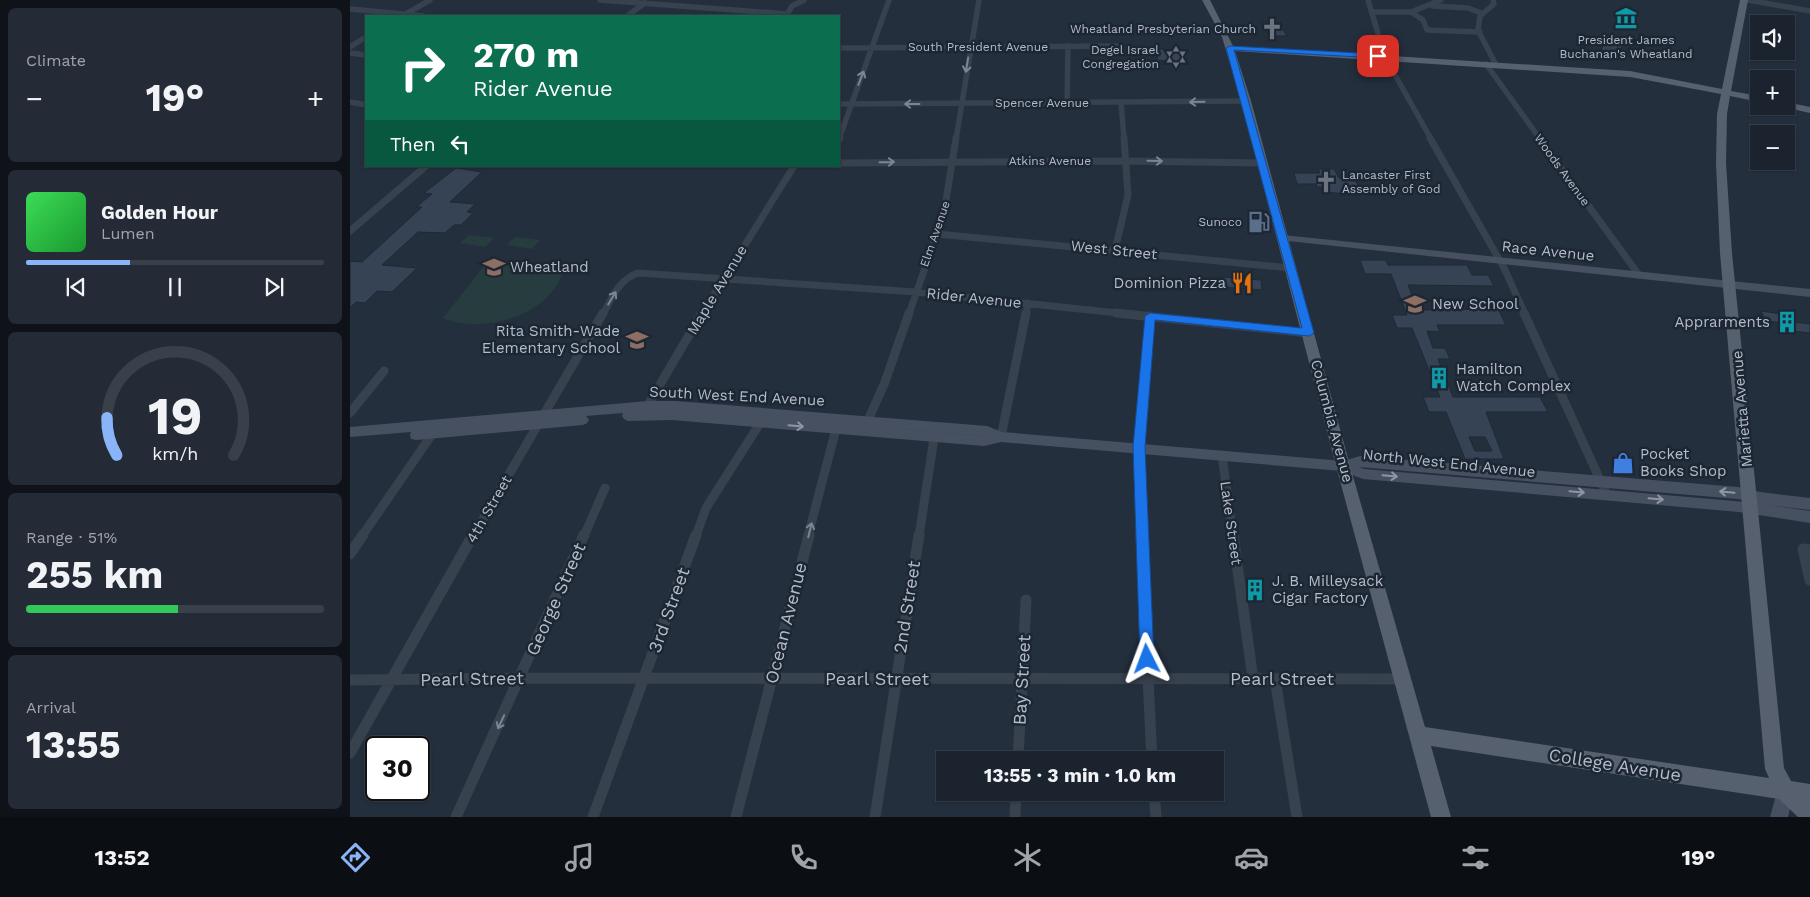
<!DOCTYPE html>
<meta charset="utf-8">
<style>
body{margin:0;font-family:"Work Sans",sans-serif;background:#242b36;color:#f1f3f6;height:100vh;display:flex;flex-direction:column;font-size:19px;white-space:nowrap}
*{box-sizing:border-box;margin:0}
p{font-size:16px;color:#a0a4aa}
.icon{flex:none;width:28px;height:28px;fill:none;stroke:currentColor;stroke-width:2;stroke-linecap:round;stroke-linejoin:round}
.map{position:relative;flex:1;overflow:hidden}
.details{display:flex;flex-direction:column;gap:8px;padding:8px;background:#0f1319;width:350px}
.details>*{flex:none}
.top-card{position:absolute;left:15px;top:15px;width:475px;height:152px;border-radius:0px;box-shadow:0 1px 4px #0004,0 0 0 1px #39404a;background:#0b6e4f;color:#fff;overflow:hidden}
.buttons{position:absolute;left:1400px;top:15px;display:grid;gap:10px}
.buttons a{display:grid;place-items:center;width:45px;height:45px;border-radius:0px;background:#1b232e;box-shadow:0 1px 4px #0004,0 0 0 1px #39404a;font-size:25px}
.speed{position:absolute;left:15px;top:736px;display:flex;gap:10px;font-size:25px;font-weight:700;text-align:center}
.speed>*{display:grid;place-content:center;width:65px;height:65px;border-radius:50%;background:#1b232e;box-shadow:0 1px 4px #0004,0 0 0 1px #39404a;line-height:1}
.speed .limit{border:2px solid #111;border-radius:8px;background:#fff;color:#111}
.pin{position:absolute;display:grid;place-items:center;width:42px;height:42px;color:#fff;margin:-21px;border-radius:10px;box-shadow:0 2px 8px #0006}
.me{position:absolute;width:55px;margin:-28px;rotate:357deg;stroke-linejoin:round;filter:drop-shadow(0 0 4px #0008)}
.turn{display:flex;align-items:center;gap:18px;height:105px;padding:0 25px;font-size:22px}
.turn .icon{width:65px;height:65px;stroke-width:2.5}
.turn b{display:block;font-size:35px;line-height:42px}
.then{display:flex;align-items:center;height:48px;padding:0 25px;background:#0003;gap:10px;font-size:19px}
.big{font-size:38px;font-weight:700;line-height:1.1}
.details .card{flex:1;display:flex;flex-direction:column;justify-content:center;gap:8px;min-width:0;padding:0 18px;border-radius:8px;background:#242b36}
.details .dial{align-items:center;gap:0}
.dial svg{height:130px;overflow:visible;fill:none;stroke:#39404a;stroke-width:7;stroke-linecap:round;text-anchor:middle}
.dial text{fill:#f1f3f6;stroke:none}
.song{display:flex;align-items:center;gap:15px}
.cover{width:60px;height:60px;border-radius:8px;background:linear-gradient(135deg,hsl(130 70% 55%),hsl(130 70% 35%))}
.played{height:5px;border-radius:2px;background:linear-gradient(90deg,#8ab4f8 35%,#39404a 35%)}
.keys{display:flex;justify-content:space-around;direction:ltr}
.heat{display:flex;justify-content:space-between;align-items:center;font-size:28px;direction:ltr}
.charge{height:8px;border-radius:4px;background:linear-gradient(90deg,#34c759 51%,#39404a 0)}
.trip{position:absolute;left:586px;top:751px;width:288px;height:50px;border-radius:0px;background:#1b232e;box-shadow:0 1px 4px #0004,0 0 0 1px #39404a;font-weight:700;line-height:50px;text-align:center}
.menu{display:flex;height:80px;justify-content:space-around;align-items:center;background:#0b0e12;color:#a0a4aa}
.menu .icon{width:35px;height:35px}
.menu .on{color:#8ab4f8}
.menu b{font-size:22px;color:#f1f3f6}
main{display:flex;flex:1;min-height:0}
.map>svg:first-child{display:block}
.green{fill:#263c3f}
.building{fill:#364354;stroke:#1f2835;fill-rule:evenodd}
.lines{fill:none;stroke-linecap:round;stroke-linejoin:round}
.street-far3{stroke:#38414e;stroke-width:5.5}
.street-far2{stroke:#38414e;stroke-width:7}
.street-far1{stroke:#38414e;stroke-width:9}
.street{stroke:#38414e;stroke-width:11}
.secondary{fill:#465061;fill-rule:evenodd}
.primary{fill:#56606e;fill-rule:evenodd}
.oneway{stroke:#7c8592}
.oneway2{stroke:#8e96a5}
.route{fill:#1a73e8;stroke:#114b97}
.labels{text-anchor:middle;stroke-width:5;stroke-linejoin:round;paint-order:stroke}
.far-poi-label{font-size:12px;fill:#b4bcc9;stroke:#1d2633;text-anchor:end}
.far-street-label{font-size:12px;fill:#b4bcc9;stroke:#1d2633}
.street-label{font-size:15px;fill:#b4bcc9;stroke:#1d2633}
.poi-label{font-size:15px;fill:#b4bcc9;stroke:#1d2633;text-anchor:start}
.near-street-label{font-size:18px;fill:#b4bcc9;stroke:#1d2633}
</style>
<main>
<section class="details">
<div class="card"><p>Climate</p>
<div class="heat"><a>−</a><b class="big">19°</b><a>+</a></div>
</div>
<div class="card">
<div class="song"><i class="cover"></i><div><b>Golden Hour</b><p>Lumen</p></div></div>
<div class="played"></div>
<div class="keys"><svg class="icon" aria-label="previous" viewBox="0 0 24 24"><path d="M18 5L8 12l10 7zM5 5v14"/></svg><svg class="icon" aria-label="pause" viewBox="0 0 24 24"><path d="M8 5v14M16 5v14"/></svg><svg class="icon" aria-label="next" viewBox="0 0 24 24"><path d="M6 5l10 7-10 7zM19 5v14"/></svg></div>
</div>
<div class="card dial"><svg viewBox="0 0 100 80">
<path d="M14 69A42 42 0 1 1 86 69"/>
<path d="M14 69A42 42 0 0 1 8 46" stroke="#8ab4f8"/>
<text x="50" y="56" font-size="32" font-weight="700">19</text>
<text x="50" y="72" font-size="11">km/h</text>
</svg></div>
<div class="card"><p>Range · 51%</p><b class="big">255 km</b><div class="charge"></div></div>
<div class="card"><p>Arrival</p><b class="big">13:55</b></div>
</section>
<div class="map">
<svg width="1460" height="817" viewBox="0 0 1460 817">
<rect width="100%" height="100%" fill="#242f3e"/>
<path class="green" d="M119 235 144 238 135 247 110 243Z
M165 237 190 240 182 249 156 245Z
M148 262 214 267C205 314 134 336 93 318L134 266Z"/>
<path class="building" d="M924 21 926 25H930L937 36H920L911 22Z
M1262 40 1273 42 1270 54 1251 50 1254 42 1261 43Z
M809 49 834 50 833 62 807 60Z
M106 168 132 172 100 202 125 204 117 212 123 213 111 225H104L95 233 68 232 32 265 67 268 42 292 27 291 15 303 6 302 0 308V261L12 262 72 207H66L82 194 74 193Z
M968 169H984L989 178 1005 179 1011 192H1008L1009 195 974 192 972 187H967L966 184H947L944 173H970Z
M1010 260H1036L1038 265H1117L1122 275H1138L1144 286 1058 285 1068 310 1148 309 1156 325H1087L1090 332 1077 331 1083 348H1095L1100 359H1088L1103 397H1190L1198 412H1136L1154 459H1115L1096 412H1079L1073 397H1090L1062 328H1047L1042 315H1057L1041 274H1015ZM1119 437H1135L1142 451H1125Z
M872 277 911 280 912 290 872 287Z
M1411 311 1432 314 1437 323 1416 321Z
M1436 321 1460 324V333L1442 331Z
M898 585H912L914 594H899Z"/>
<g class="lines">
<path class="street-far3" d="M250 0 437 14
M1018 0 1035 57 1081 139
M1143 0 1144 4 1130 16 1128 30 1146 65
M1398 0 1460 11
M1083 6 1118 8 1131 13
M0 9 74 16
M1022 12H1061L1091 0
M1061 12 1073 20 1077 30 1130 32
M54 15 80 0
M277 16 295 3
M436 16 442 6 454 0
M0 47 16 37
M489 48 768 46
M0 53 16 55
M1136 64 1190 139
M0 102 16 105
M771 102 774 139
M717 103 718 46
M489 104 896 101
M489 139 539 0
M606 139 629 0"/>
<path class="street-far2" d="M1080 138 1154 268 1175 314
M1189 138 1289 275
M489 140 490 138
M489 163 777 161 912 163
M0 231 76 166
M587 234 941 268
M765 250 778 195 774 138
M253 314C262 298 269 279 288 273L566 292 778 314
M352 314 444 166
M559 314 594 213 606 138
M676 314 678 303"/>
<path class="street-far1" d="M766 313 959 333
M1174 313 1257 495
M295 410 352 313
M0 413 34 371
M515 427 535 382 559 313
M651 437 676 313
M872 455 883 536
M12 536 85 430
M123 536 253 313
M234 536 255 488
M346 536 356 508 414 417
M458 536 486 429
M569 536 585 432
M791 536 789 447 800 316"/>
<path class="street" d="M791 535 802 760
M883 535 903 679
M1460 550 1453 549 1460 580
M0 554 13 535
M925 679 947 817
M0 680 171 678 1053 679
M0 753 123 535
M668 760 676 600
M804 792 806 817
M106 817 234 535
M243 817 346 535
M386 817 459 535
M525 817 569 535
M665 817 666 792"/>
<path class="secondary" d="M933 235 1460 289V297L929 240 928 238Z
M298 401H326L637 426 652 432 993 461 1010 456 1388 487 1410 492 1460 498V510L1417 505 1460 511V523L1389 512 1013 479 992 471 651 442 634 446 322 420 278 421 274 419 272 416 273 413 236 416 239 420 237 423 233 425 66 440 61 439 60 435 61 432 0 437V427ZM442 420 635 436H634ZM1009 467 1388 499 1407 503 1014 469Z
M1435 782 1441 785 1444 791 1438 817H1420L1429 785Z"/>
<path class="primary" d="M852 0H860L883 46 1280 71 1372 89 1390 0H1398L1381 91 1409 96V102L1380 96 1377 114 1376 163 1382 253 1434 768 1441 781 1460 784V817H1448L1429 799 1081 746 1101 817H1081L986 466 891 101 872 37ZM885 51 1280 77 1371 94 1367 114 1366 163 1370 253 1415 769 1419 778 1075 727 1000 466 901 101Z
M1436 102 1460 107V113L1433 107 1436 106Z"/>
</g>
<defs><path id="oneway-shaft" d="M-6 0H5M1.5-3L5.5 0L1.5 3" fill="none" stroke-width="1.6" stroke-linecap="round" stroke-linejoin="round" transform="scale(1.25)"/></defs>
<g class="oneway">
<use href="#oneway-shaft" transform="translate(617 65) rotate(99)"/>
<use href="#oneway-shaft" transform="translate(511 78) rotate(-69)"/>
<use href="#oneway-shaft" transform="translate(847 102) rotate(179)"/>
<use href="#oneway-shaft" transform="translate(562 104) rotate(180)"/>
<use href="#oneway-shaft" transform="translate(805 161) rotate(1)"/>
<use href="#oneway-shaft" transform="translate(537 162) rotate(-1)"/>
<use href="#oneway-shaft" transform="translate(262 298) rotate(-59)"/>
<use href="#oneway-shaft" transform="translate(460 530) rotate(-76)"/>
<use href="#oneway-shaft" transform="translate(151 722) rotate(115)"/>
</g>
<g class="oneway2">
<use href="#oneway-shaft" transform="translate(446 426) rotate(5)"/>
<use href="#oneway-shaft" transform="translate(1040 476) rotate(5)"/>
<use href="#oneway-shaft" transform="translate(1227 492) rotate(5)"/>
<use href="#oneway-shaft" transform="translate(1377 492) rotate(-175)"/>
<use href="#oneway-shaft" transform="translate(1306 499) rotate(5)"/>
</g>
<path class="route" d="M880 46 1028 54 1032 56 1028 58 884 50 964 333 959 336 805 320 795 447 804 659 802 664 797 666 792 664 790 659 783 447 795 316 800 313 952 328 876 48Z"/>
<defs>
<g id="museum-bare" transform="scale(1.725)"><path d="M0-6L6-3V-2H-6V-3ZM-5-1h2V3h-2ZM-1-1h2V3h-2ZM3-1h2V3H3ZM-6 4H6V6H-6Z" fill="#0f9aa8" stroke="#1d2633" stroke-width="2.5" paint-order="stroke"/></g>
<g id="church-bare" transform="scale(1.725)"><path d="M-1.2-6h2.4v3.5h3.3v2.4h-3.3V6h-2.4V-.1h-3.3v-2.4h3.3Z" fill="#6b7280" stroke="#1d2633" stroke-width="2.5" paint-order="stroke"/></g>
<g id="synagogue-bare" transform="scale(1.725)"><path d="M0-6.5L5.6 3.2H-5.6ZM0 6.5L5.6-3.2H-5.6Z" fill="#6b7280" stroke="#1d2633" stroke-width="2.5" paint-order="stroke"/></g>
<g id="fuel-bare" transform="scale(1.725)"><path d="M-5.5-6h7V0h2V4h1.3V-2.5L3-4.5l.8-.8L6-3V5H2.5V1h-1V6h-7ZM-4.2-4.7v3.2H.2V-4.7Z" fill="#5c6f8a" stroke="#1d2633" stroke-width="2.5" paint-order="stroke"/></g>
<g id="school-bare" transform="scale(1.725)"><path d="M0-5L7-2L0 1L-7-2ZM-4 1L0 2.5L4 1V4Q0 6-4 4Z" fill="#8d6e63" stroke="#1d2633" stroke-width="2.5" paint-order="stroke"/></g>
<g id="restaurant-bare" transform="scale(1.725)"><path d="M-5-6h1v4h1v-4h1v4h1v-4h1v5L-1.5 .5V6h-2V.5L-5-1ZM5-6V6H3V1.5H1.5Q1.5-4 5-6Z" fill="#e8710a" stroke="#1d2633" stroke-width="2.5" paint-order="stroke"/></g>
<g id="building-bare" transform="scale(1.725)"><path d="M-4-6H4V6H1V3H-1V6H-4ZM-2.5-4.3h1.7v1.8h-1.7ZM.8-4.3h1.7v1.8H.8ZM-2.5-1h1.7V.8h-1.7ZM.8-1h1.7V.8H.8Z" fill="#0f9aa8" stroke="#1d2633" stroke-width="2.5" paint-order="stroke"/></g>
<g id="shop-bare" transform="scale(1.725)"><path d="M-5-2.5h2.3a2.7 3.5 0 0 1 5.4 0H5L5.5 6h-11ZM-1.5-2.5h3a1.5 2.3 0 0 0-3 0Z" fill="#3f7fe0" stroke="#1d2633" stroke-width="2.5" paint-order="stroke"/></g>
</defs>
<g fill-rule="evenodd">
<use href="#museum-bare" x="1276" y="18"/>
<use href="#church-bare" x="922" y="29"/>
<use href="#synagogue-bare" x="826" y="57"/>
<use href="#church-bare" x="976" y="182"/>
<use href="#fuel-bare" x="909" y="222"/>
<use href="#school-bare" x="144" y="267"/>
<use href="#restaurant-bare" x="892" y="283"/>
<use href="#school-bare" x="1065" y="304"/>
<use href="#building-bare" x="1437" y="322"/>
<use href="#school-bare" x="287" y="340"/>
<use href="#building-bare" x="1089" y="378"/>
<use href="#shop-bare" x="1273" y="463"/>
<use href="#building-bare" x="905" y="590"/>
</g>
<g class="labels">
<g class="far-poi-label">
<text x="906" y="33">Wheatland Presbyterian Church</text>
<text x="1276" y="44" text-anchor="middle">President James<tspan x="1276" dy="14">Buchanan's Wheatland</tspan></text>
<text x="809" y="54">Degel Israel<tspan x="809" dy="14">Congregation</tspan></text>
<text x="992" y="179" text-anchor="start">Lancaster First<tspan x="992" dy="14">Assembly of God</tspan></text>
<text x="892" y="226">Sunoco</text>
</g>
<g class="far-street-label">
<text x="628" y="51">South President Avenue</text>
<text x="692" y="107">Spencer Avenue</text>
<text x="700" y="165">Atkins Avenue</text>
<text transform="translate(1212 170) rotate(54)" y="4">Woods Avenue</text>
<text transform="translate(585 234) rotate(-71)" y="4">Elm Avenue</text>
</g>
<g class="street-label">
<text transform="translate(764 250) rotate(6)" y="5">West Street</text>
<text transform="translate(1198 251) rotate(6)" y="5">Race Avenue</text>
<text transform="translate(367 290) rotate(-59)" y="5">Maple Avenue</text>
<text transform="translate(624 298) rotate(6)" y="5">Rider Avenue</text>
<text transform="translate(387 396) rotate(3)" y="5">South West End Avenue</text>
<text transform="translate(1392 409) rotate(-95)" y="5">Marietta Avenue</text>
<text transform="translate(982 421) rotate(75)" y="5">Columbia Avenue</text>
<text transform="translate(1099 463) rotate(6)" y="5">North West End Avenue</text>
<text transform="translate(139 509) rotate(-60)" y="5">4th Street</text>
<text transform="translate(881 523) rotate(82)" y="5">Lake Street</text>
</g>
<g class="poi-label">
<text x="160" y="272">Wheatland</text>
<text x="876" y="288" text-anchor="end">Dominion Pizza</text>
<text x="1082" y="309">New School</text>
<text x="1420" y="327" text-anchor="end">Apprarments</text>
<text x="270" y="336" text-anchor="end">Rita Smith-Wade<tspan x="270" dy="17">Elementary School</tspan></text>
<text x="1106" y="374">Hamilton<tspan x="1106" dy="17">Watch Complex</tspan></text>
<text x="1290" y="459">Pocket<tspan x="1290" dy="17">Books Shop</tspan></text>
<text x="922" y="586">J. B. Milleysack<tspan x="922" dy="17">Cigar Factory</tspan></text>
</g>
<g class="near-street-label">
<text transform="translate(206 599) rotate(-66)" y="6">George Street</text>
<text transform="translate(557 607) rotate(-81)" y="6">2nd Street</text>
<text transform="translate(319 610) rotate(-70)" y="6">3rd Street</text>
<text transform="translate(436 623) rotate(-76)" y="6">Ocean Avenue</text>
<text transform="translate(122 679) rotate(-1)" y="6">Pearl Street</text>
<text x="527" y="685">Pearl Street</text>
<text x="932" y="685">Pearl Street</text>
<text transform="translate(672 680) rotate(-87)" y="6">Bay Street</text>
<text transform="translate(1265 765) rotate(9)" y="6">College Avenue</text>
</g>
</g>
</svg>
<div class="buttons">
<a><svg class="icon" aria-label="sound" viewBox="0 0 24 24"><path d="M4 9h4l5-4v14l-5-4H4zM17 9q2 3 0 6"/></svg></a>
<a>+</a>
<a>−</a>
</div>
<div class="speed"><div class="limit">30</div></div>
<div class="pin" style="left:1028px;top:56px;background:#d93025"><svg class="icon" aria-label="arrive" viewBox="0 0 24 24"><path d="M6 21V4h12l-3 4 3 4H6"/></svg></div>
<svg class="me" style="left:797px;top:659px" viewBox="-20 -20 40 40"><path d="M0-17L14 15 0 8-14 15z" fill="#1a73e8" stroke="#fff" stroke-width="4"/></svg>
<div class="trip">13:55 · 3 min · 1.0 km</div>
<div class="top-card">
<div class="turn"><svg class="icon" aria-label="right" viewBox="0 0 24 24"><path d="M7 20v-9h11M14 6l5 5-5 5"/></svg><div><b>270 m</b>Rider Avenue</div></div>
<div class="then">Then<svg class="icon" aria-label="left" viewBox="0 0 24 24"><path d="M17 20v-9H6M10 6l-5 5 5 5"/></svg></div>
</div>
</div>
</main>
<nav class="menu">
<b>13:52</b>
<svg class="icon on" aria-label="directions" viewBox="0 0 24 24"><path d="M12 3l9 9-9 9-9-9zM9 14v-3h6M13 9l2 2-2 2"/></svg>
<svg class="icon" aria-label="music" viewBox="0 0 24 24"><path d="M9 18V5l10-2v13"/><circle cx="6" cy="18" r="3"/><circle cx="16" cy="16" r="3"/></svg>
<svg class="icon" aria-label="phone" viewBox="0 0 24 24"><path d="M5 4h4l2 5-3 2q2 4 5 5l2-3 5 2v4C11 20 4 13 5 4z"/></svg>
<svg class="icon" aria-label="climate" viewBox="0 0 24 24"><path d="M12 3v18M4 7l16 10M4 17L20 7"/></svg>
<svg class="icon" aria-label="car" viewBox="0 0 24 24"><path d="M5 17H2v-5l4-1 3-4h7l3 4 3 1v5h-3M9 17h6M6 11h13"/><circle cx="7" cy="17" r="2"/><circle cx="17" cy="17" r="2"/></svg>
<svg class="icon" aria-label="filters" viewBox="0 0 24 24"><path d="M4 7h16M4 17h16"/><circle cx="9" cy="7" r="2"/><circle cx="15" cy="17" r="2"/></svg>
<b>19°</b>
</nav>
